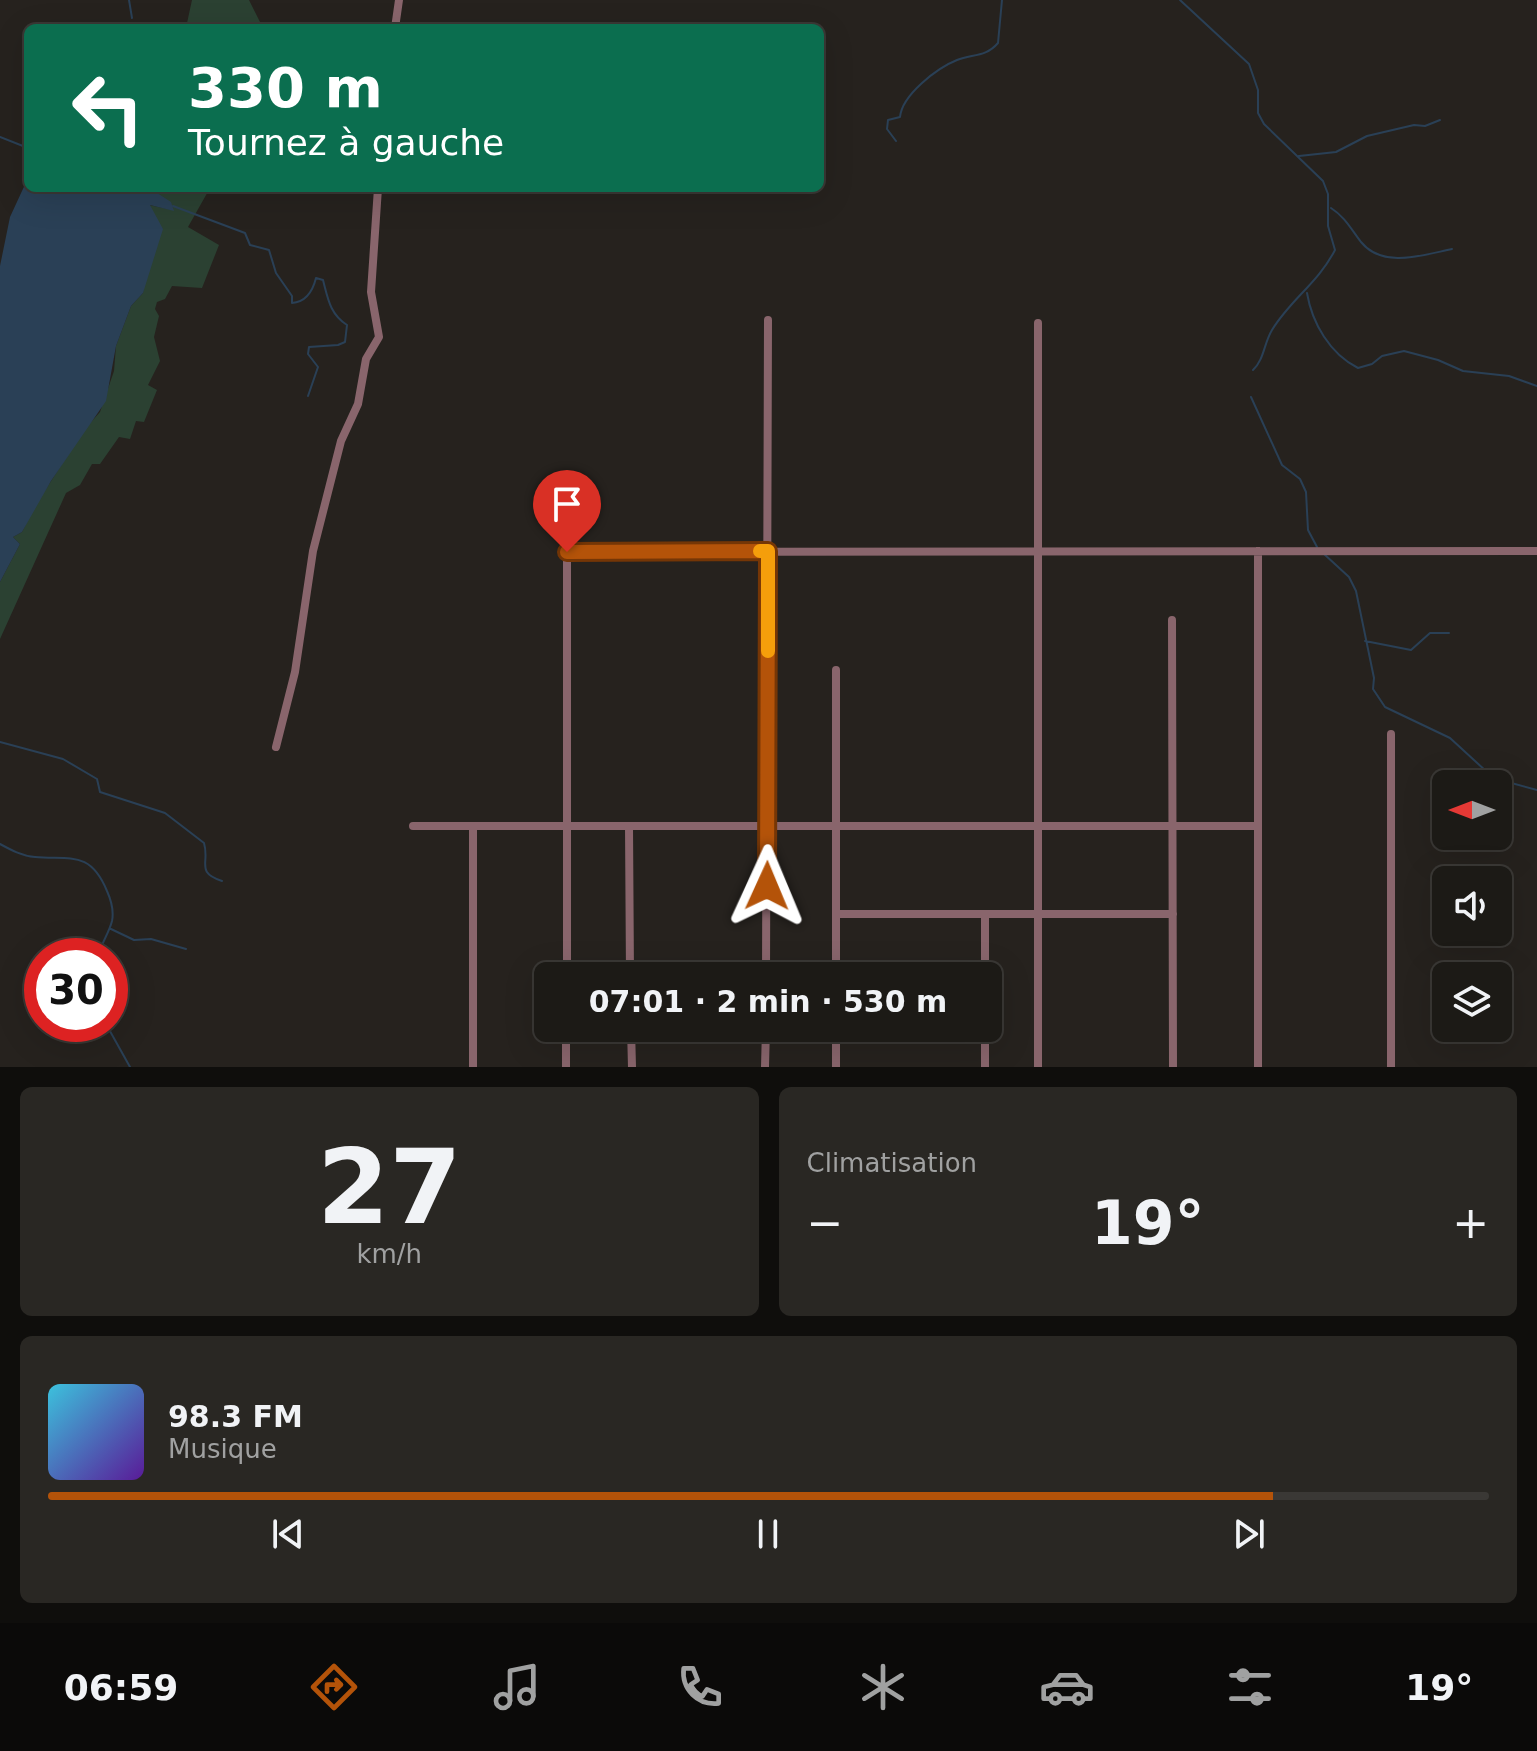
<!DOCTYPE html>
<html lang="fr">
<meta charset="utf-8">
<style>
body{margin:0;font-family:"DejaVu Sans",sans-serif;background:#292723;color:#f1f3f6;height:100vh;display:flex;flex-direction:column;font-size:30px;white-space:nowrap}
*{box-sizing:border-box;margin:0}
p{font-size:26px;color:#a0a1a1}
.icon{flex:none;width:44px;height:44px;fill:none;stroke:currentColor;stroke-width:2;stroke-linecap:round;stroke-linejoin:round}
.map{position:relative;height:1067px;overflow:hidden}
.panel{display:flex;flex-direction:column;gap:20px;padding:20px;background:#0f0e0c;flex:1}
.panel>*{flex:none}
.hud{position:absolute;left:24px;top:24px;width:800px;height:168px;border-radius:12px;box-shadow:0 8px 32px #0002,0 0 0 2px #3a3835;background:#0b6e4f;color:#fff;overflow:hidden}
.needle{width:52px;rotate:270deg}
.controls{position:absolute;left:1432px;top:770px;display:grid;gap:16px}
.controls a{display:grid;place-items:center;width:80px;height:80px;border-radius:12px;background:#1c1a16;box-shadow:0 8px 32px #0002,0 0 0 2px #3a3835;font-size:40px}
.speed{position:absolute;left:24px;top:938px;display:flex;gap:16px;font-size:40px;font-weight:700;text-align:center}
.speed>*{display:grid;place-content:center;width:104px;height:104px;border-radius:50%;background:#1c1a16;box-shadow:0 8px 32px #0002,0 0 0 2px #3a3835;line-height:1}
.speed .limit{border:12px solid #d22;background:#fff;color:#111}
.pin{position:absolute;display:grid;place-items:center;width:68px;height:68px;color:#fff;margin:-82px -34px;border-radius:50% 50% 50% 0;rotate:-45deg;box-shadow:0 0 8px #0007}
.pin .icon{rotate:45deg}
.me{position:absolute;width:88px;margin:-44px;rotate:1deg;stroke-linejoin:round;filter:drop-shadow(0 0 6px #0008)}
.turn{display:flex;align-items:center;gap:28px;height:168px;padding:0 32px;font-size:36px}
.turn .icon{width:104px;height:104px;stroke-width:2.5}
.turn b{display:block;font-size:56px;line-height:68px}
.big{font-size:60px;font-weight:800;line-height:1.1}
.panel .tile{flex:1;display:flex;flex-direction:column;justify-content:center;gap:12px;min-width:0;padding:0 28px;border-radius:12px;background:#292723}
.panel .dial{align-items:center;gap:0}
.dial b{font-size:104px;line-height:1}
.song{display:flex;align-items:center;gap:24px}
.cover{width:96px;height:96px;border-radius:12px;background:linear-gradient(135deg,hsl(190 70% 55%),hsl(270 70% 35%))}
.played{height:8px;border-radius:4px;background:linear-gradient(90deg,#b45309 85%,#3a3835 85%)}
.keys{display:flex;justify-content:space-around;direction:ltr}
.heat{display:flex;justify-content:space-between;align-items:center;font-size:44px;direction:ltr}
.panel .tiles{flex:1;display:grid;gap:20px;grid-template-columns:1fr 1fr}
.tile:last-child{grid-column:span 2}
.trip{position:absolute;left:534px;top:962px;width:468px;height:80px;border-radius:12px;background:#1c1a16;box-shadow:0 8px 32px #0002,0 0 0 2px #3a3835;font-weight:800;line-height:80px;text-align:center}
.dock{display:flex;height:128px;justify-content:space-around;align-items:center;background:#0b0a09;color:#a0a1a1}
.dock .icon{width:56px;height:56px}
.dock .current{color:#b45309}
.dock b{font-size:36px;color:#f1f3f6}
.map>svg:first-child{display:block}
.green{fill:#2b4132}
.water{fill:#2a4056}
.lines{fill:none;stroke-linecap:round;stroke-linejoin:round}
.stream{stroke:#2a4056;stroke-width:2}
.minor{stroke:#89656c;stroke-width:8}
.route-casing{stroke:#753606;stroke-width:20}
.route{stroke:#b45309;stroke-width:14}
.slow{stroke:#f59e0b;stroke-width:14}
</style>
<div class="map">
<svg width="1537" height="1067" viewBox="0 0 1537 1067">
<rect width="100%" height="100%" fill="#26221e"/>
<path class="green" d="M192 0H249L263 28H198L187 23Z
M164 188H210L188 227 219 245 202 288 172 286 165 299 157 302 155 309 159 316 154 337 160 361 148 385 157 390 144 422 136 421 130 439 119 437 100 464H92L80 485 66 493 0 639V582L20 544 13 537 22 532 35 506 84 430 100 412 114 371 116 346 131 306 143 293 149 205 173 210 153 190Z"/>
<path class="water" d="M28 178V188H164L154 191 171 202 174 211 150 205 163 229 143 293 131 306 116 346 106 401 51 481 22 532 13 537 20 544 0 582V266L10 217Z"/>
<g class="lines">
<path class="stream" d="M129 0 132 18
M1180 0 1249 64 1258 90V113L1264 124 1323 181 1328 194V226L1335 250C1318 283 1290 300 1272 330 1264 343 1264 360 1253 370
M0 137 28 148
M896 141 887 129 888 120 900 117C902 95 937 68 957 60 973 54 986 57 998 43L1002 0
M1299 156 1336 152 1367 136 1414 125 1425 126 1440 120
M173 206 245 233 250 245 269 250 276 273 292 296V303C306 302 313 290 316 278L323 280C328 299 330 314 347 325L345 342 338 345 309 347 308 354 318 367 308 396
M1331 208C1345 217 1351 229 1361 242 1383 269 1423 255 1452 249
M1307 293C1312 323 1330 354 1358 368L1372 364 1382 356 1404 351 1438 360 1463 371 1509 376 1537 386
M1251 397 1282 465 1300 479 1306 492 1308 530 1317 547
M1324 554 1349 577 1356 591 1374 678 1373 689 1385 707 1450 738 1487 772 1504 781 1537 790
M1365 641 1411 650 1430 633H1449
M0 742 63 759 97 779 100 792 165 813 204 843C210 863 195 872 222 881
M0 844C11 850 22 856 35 857 70 860 90 850 107 891 111 900 114 911 112 921 109 933 101 944 98 956
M111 929 134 940 151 939 186 949
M106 1024 130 1067"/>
<path class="minor" d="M395 28 399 0
M1038 323V1067
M1258 551V1067
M1172 620 1173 1067
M836 670V976
M1391 734V1067
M276 747 295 672 313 551 341 441 358 404 366 359 379 337 371 292 378 188
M413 826H1258
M473 826V1067
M629 826 630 976
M836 914H1173
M985 914V976
M567 976V552L1537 551
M766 976 768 320
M631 1028 632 1067
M836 1028V1067
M985 1028V1067
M566 1067V1028
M765 1067 766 1028"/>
</g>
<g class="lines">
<g class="route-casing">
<path id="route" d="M567 552 768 551 767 886"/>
</g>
<use href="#route" class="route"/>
<path class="slow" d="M760 551H768V651"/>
</g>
</svg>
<div class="controls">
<a><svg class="needle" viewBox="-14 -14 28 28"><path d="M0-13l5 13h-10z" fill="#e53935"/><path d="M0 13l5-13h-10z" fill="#a0a1a1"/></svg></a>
<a><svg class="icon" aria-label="sound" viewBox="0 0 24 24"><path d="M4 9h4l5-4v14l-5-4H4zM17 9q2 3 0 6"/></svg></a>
<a><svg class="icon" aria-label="layers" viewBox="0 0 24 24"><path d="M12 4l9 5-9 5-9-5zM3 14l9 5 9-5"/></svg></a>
</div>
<div class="speed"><div class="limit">30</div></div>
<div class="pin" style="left:567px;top:552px;background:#d93025"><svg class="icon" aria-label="arrive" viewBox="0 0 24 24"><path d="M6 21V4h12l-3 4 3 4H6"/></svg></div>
<svg class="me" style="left:767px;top:886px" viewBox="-20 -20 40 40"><path d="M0-17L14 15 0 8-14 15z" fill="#b45309" stroke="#fff" stroke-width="4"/></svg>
<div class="trip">07:01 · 2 min · 530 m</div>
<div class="hud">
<div class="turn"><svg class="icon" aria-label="left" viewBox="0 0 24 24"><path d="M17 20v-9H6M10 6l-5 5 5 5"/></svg><div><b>330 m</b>Tournez à gauche</div></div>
</div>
</div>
<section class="panel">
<div class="tiles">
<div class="tile dial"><b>27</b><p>km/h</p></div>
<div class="tile"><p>Climatisation</p>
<div class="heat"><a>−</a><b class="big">19°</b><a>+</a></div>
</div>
<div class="tile">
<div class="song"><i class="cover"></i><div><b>98.3 FM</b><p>Musique</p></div></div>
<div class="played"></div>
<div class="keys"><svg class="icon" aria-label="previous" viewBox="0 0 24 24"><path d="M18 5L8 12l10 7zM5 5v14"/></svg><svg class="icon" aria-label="pause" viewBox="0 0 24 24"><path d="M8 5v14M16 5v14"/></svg><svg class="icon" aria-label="next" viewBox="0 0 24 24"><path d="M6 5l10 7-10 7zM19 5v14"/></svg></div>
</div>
</div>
</section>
<nav class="dock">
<b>06:59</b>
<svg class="icon current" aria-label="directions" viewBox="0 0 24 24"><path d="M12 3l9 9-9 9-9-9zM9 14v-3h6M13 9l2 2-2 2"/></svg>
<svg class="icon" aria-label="music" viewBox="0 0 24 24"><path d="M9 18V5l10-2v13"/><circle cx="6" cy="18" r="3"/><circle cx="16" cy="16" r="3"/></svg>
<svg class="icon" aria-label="phone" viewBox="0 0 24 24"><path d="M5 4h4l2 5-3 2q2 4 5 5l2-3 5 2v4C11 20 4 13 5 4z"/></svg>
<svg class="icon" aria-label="climate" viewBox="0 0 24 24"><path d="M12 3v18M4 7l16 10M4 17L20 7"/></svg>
<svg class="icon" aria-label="car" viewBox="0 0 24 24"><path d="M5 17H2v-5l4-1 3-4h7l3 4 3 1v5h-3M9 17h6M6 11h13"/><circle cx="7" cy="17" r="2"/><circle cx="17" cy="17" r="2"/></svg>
<svg class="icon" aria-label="filters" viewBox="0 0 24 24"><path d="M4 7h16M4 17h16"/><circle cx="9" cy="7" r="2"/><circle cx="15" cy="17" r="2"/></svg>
<b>19°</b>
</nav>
